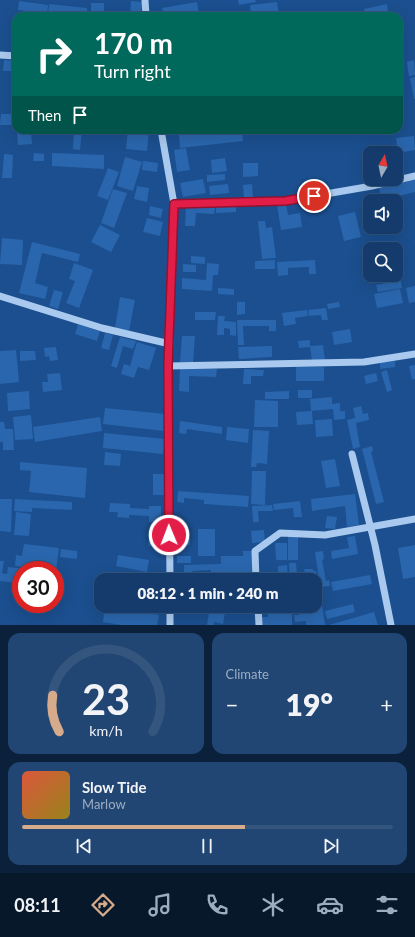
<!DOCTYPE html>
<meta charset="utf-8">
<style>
body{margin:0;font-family:Lato,sans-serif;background:#214673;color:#f1f3f6;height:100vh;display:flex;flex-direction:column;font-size:15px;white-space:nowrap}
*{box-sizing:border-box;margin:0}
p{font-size:13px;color:#9dadc1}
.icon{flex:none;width:22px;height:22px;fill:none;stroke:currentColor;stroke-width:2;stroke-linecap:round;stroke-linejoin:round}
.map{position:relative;height:625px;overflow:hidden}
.sheet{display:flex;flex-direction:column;gap:8px;padding:8px;background:#0b203b;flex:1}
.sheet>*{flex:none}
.hud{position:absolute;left:12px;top:12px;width:391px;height:122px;border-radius:12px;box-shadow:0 4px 16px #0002,0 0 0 1px #33557e;background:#00695c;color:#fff;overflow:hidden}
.needle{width:26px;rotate:9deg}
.tools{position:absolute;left:363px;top:146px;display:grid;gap:8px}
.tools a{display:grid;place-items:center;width:40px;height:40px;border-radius:8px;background:#143b6b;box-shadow:0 4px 16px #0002,0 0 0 1px #33557e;font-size:20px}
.speed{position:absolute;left:12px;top:561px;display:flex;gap:8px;font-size:20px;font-weight:700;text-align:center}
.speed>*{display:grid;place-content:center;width:52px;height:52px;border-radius:50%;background:#143b6b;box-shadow:0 4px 16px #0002,0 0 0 1px #33557e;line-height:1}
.speed .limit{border:6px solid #d22;background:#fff;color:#111}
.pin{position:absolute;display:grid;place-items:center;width:34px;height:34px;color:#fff;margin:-17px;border:2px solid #fff;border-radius:50%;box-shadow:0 1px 4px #0007}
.me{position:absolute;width:44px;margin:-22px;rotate:359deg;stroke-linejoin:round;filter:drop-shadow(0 0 3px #0008)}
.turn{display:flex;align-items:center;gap:14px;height:84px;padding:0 16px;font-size:18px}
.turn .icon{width:52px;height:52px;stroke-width:2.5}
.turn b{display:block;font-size:28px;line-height:34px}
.then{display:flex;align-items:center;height:38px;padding:0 16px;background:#0003;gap:8px;font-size:15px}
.big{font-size:30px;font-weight:800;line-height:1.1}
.sheet .tile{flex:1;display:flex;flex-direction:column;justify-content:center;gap:6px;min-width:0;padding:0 14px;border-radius:12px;background:#214673}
.sheet .dial{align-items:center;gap:0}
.dial svg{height:104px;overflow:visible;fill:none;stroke:#33557e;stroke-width:7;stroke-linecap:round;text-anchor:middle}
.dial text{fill:#f1f3f6;stroke:none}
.song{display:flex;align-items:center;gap:12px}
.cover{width:48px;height:48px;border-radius:6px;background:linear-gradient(135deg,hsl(10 70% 55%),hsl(50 70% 35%))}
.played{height:4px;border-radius:2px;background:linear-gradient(90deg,#d6ab8b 60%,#33557e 60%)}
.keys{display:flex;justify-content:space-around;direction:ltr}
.heat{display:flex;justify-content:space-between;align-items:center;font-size:22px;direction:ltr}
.sheet .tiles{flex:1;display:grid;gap:8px;grid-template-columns:1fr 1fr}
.tile:last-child{grid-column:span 2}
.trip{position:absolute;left:94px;top:573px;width:228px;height:40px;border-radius:12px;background:#143b6b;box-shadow:0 4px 16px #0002,0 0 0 1px #33557e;font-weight:800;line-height:40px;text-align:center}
.tabs{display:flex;height:64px;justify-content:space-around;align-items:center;background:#08182b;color:#9dadc1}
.tabs .icon{width:28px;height:28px}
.tabs .on{color:#d6ab8b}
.tabs b{font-size:18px;color:#f1f3f6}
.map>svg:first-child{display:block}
.building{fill:#2a66ad}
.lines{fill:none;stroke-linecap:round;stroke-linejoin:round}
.minor{stroke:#a9c9ee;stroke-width:7}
.route-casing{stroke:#92132f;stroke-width:10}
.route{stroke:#e11d48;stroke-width:7}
</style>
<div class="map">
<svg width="415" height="625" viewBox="0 0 415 625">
<rect width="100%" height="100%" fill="#1b4f8f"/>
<path class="building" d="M238 0H255L256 2 239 5Z
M19 1 48 5 47 16H40L41 13 18 10Z
M131 1 142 2 141 16H130Z
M197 2 199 16H164L162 8Z
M277 2 279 16H251L250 5Z
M91 3H104V16H91Z
M49 4 87 8V16H48Z
M387 4 388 12 366 16 364 9Z
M4 60 15 61 14 71H3Z
M414 60 415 75 409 76 407 62Z
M415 77V99H414L410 78Z
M1 114H16V125H0Z
M17 130H31L32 144 18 145Z
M64 130H72L71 135 63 134Z
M74 130H82L80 150 73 149Z
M128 130H149L147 151 126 149Z
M242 130 243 141 180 148 179 134 209 130Z
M414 136 415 150 398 153 396 138Z
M186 148 190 170 177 172 174 150Z
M34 153 44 154V161H33Z
M52 153 104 155V169L52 166Z
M4 154 13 155 12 178H2Z
M125 157 142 162 133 191 117 186Z
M225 158 227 171 212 173 211 160Z
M143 161 158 163 157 172 142 170Z
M243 163H258V176L243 177Z
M108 168 119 172 108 200 97 196Z
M225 174V180L207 182V175Z
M203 179 206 193 183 197 180 183Z
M415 179V192L382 200 379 188Z
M228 184 229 193 210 195 209 186Z
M252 184 253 197 244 198 243 185Z
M137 186 149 188 147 202 134 199Z
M113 189 127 193 114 228 101 223Z
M286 204 288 215 300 213 302 227 281 230 277 205Z
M150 206 163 209 161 218 149 215Z
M186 206 215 208 214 214 196 213 195 226H185Z
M216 206H236V212L216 213Z
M355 212 361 237 344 241 338 216Z
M147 218 163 222 160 236 143 232Z
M258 221H265L266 228 272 227 276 258 262 259Z
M100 225 120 235 111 252 91 242Z
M2 238 23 240 22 265 0 264Z
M32 242 80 254 78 262 42 253 35 283 48 287 45 299 19 293Z
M191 256 205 257V264L191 263Z
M275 260V269H255V261Z
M315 260 316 274H309V267L288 268V275L278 276 277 262Z
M74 263 93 270 79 308 66 303 75 281 69 279Z
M207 263 219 264 218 275H213L212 291 182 289V278L206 280Z
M183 264 196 265V272H183Z
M400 277 402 288 378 292 376 285 393 282 392 279Z
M415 286V302L409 303 406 288Z
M218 288 234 289V295L218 294Z
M400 289 403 303 377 308 374 294Z
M54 290 63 292 58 309 49 306Z
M120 297 135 300 129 331 115 328Z
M237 302H245V314L237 315Z
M339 302 340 307 328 309 327 304Z
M326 308 328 320H322L321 315 309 316 308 310Z
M307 310 308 316 295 318 296 324 284 326 282 313Z
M195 312H216L215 320H195Z
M218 316H225L224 321 236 322V336L230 335V329L224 328V335H217Z
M237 320H276V331H269V326H243L244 345H238Z
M78 324 100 331 97 341 75 334Z
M350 329 352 342 334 345 332 332Z
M105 333 113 335 109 350 101 348Z
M182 336H195L193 364 180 363Z
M120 337 136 341 133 349 123 346 117 368 111 366Z
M310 340V347L299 348 298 341Z
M137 342 156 348 149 370 138 367 134 378 121 374 124 364 130 366Z
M323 345 325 360 312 361 310 346Z
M272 346V357L239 359 238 347Z
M56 347 58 360 50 361 49 356 45 357 44 348Z
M16 350 19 382 0 384V351Z
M20 351H35L36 360 20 361Z
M395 361V367L380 369V362Z
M415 365V379L412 380 409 366Z
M296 367H324V381H296Z
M180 368 217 369 216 377 189 376V392L179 391Z
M244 369 264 370 263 376H251V384H243Z
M387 370 392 390 387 392 381 372Z
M60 373 62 390 43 392 42 382H48L47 374Z
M376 373 378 381 366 384 364 376Z
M298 390H312V398H298Z
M29 391 30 409 8 411 7 393Z
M289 391V399H265V392Z
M332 397V404L340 403V411H345V419L334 420 333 409 311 411 310 399Z
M255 400 278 401V427H254Z
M361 406 363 414 368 413 369 420 356 423 360 447 353 449 347 420 355 418 353 408Z
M105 408 166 414 164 431 103 424Z
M312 411 313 424 297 425 296 412Z
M31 415 33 439 15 440 13 417Z
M100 417 102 431 35 442 33 427Z
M332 419 333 436 316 437 315 420Z
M180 421 222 427V434L187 429 186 434 179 433Z
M0 422H4L5 429H13L14 450H3V442H0Z
M227 427 249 429 248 443 226 440Z
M253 430 269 431 267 464 257 463 256 467H251Z
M104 433 165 439 163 454 103 448Z
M372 446 373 451 371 452 384 502 376 504 362 449Z
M105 452 121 454 120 466 104 465Z
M335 459 340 486 326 488 321 461Z
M20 462 87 468 85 498 29 492 31 471 20 470Z
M252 471H266L265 505 251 504Z
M153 474H164V495H153Z
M178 491 249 496 248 507 204 504V500L184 498V503L177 502Z
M355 494 359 525 347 527 345 506 312 511 311 499Z
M0 499H12L11 532 0 531Z
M15 499 72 502V510L32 508V512L14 511Z
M300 501 302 517H294L293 508 274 510 273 504Z
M110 503 130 504V508L149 509V506H161V523L149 522V516L129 515V518L117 517 118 512H109Z
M272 505 273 511H258L259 522H253L252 506Z
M16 512 31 514 29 536 14 535Z
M327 516 337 517 335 529 325 528Z
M198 529H215V556H198Z
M264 530 265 542 252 543 251 531Z
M178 531H190V545H178Z
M149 533H166L165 547 148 546Z
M288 535H298V560H288Z
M355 536 358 554 332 559 331 551 349 548 347 537Z
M275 543H287V560H276Z
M24 544 59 548 56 570 15 566 16 555 22 556Z
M415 545V577L403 579 398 548Z
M61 549 77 551V559L60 557Z
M243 551H252V580H245V576H234V580H225V577H211V570L192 571V580H184V565L221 564V556H243Z
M323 551 324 559 322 560 326 581 329 580 330 586 320 587 315 552Z
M118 555 149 560 147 572 116 566Z
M177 556H191V563H177Z
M0 561H4L2 573 7 574 8 567 19 568 17 583 0 581Z
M289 563H296L297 574 305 573 304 569H313V571H316L317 578 290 580Z
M287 565 288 580H278V566Z
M370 575 372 584 333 591 331 582Z
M321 598 325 625H306V621L295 622 294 615H299L298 606H315V599Z
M353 604 355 612 327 619 325 611Z
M105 606 159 615 157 625H121L103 622Z
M178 606H207V612L192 613V608L178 609Z
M210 606H226L223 624 214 622V625H207Z
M230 606H241L240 613 230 611Z
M268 609H292V625H262V617H268Z
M374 612 378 625H329Z"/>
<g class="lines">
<path class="minor" d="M145 0 146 16
M0 55 16 56
M161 130 174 204 168 366 170 580
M174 204 285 201 372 186 415 176
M0 296 102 328 170 344
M168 366 364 362 415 354
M352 454 375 545 391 625
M256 580 255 551 280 533 325 535 415 519
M170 606V625
M258 606 259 625"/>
</g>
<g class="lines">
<g class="route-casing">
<path id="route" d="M169 535 168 366 174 204 285 201 314 196"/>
</g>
<use href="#route" class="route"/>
</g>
</svg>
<div class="tools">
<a><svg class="needle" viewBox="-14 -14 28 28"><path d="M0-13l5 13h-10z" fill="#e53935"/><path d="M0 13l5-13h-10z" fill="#9dadc1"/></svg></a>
<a><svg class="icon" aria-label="sound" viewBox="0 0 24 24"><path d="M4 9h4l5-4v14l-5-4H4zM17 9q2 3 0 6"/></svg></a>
<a><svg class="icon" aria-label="search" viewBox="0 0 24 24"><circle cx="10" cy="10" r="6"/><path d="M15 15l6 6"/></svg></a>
</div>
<div class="speed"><div class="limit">30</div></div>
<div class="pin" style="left:314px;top:196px;background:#d93025"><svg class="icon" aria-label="arrive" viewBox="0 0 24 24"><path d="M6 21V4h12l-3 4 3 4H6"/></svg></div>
<svg class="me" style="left:169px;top:535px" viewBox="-20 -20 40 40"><circle r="17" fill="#e11d48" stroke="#fff" stroke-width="3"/><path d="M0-11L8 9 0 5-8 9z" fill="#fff"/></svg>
<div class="trip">08:12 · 1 min · 240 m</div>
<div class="hud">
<div class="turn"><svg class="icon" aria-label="right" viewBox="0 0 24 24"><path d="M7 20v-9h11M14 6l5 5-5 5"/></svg><div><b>170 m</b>Turn right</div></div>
<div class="then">Then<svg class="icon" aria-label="arrive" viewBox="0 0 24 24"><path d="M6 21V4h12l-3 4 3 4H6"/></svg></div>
</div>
</div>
<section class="sheet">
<div class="tiles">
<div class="tile dial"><svg viewBox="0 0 100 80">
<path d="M14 69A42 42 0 1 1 86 69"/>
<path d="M14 69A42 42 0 0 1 9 41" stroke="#d6ab8b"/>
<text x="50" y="56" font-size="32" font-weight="700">23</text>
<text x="50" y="72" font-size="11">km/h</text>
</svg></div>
<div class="tile"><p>Climate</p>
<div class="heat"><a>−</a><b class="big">19°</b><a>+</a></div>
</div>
<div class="tile">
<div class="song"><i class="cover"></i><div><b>Slow Tide</b><p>Marlow</p></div></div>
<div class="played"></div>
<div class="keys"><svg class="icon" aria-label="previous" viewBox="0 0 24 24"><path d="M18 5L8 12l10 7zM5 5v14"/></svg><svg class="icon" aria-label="pause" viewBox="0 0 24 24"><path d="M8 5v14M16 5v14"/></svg><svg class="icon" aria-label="next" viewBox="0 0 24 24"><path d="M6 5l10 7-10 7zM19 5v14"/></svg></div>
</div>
</div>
</section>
<nav class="tabs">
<b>08:11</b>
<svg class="icon on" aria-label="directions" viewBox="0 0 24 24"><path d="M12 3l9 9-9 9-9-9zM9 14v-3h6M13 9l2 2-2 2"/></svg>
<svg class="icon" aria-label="music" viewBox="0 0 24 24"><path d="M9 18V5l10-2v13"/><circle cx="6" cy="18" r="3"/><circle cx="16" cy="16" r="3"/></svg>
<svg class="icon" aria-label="phone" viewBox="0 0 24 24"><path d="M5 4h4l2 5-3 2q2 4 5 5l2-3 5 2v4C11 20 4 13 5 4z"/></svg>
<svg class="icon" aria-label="climate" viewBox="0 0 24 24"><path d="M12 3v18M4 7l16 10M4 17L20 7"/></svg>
<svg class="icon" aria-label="car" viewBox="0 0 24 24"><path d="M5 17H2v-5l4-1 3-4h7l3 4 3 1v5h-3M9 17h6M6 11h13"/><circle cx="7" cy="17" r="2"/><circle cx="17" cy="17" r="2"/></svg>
<svg class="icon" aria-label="filters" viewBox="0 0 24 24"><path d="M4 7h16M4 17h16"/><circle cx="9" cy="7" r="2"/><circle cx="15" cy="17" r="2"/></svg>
</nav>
